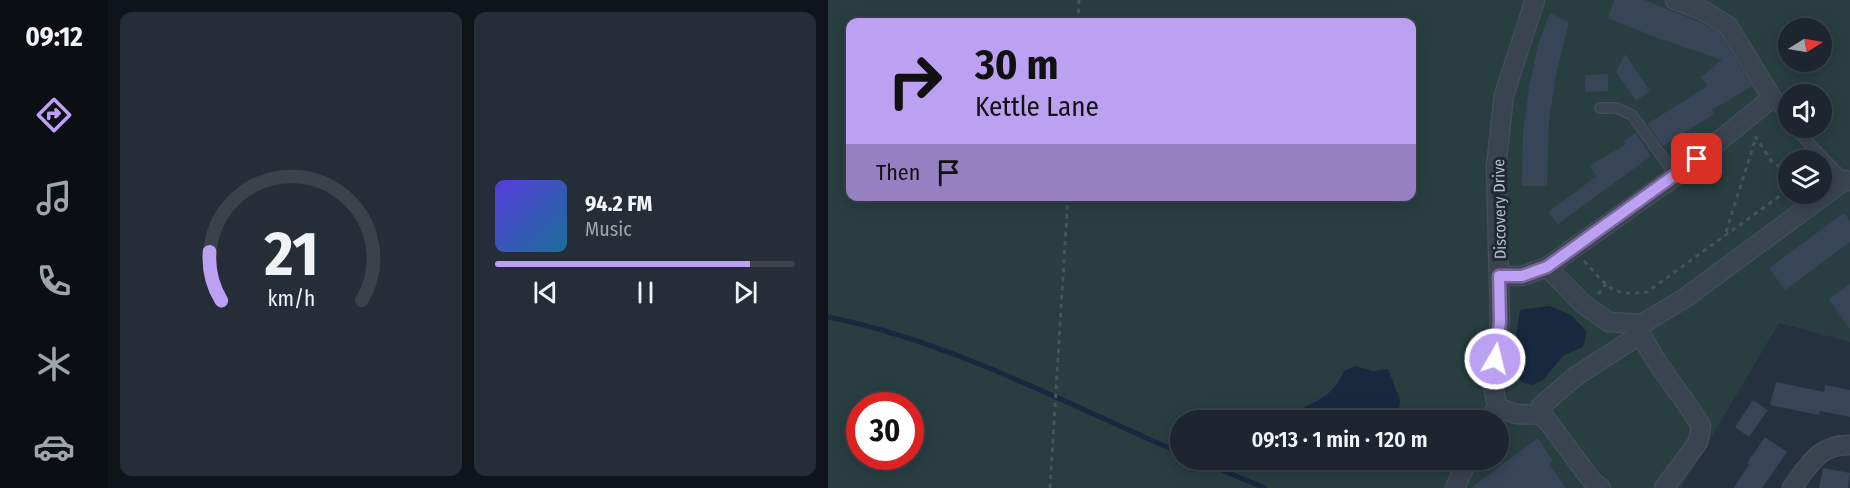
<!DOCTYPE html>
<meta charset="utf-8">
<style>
body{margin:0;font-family:"Fira Sans Condensed",sans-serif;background:#252d38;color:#f1f3f6;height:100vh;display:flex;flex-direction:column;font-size:22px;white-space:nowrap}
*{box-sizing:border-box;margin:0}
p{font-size:20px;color:#a0a5ab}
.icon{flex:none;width:33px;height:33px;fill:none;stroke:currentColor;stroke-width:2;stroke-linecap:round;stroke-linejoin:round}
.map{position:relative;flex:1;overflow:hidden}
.side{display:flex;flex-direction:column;gap:12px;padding:12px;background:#0f141a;width:720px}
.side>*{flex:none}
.banner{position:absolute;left:18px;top:18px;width:570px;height:183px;border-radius:12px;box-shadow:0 3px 15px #0003,0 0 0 2px #3a424c;background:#bca0f2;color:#111;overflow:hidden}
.needle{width:39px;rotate:79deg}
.fabs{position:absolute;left:950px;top:18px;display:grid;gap:12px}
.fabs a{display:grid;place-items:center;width:54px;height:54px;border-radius:50%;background:#1c2530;box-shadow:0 3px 15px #0003,0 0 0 2px #3a424c;font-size:30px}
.speed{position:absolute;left:18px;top:392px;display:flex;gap:12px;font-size:30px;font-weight:700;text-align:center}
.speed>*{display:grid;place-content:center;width:78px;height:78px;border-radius:50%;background:#1c2530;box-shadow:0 3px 15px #0003,0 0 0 2px #3a424c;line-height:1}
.speed .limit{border:9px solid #d22;background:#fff;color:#111}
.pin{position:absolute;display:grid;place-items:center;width:51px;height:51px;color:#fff;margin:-26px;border-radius:12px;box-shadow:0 3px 9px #0006}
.me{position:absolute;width:66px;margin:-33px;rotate:8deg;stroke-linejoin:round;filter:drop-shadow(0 0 4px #0008)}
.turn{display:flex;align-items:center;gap:21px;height:126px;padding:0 30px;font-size:27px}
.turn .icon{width:78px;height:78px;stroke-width:2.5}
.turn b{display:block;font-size:42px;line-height:51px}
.then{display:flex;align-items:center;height:57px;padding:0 30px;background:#0003;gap:12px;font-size:22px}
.side .widget{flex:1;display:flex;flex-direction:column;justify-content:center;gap:9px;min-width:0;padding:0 21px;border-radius:12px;background:#252d38}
.side .dial{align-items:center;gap:0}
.dial svg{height:156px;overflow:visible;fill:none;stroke:#3a424c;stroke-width:7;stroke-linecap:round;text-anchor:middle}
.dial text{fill:#f1f3f6;stroke:none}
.song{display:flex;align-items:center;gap:18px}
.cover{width:72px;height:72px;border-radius:9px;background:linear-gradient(135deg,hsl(250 70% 55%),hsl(200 70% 35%))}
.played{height:6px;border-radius:3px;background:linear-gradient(90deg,#bca0f2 85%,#3a424c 85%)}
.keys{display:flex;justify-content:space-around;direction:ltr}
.side .tiles{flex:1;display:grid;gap:12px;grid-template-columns:repeat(2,1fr)}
.trip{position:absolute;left:342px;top:410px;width:339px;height:60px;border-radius:30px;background:#1c2530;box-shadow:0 3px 15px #0003,0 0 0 2px #3a424c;font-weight:600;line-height:60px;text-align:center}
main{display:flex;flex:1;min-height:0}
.tab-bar{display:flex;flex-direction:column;width:108px;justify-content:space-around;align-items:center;background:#0b0f13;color:#a0a5ab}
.tab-bar .icon{width:42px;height:42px}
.tab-bar .selected{color:#bca0f2}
.tab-bar b{font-size:27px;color:#f1f3f6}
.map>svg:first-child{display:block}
.green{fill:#283e41;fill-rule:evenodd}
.water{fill:#18283f}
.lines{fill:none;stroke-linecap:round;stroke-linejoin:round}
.stream{stroke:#18283f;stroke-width:5}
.building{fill:#384556}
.service-casing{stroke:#434c59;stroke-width:12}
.minor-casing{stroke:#434c59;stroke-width:21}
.path{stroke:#415759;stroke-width:3;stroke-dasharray:4.5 4.5;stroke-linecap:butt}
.service{stroke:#3a4350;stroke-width:9}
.minor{stroke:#3a4350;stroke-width:18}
.route-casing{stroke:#7a689d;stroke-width:15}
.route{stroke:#bca0f2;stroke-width:10}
.labels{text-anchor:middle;stroke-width:6;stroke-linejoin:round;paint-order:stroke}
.street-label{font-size:16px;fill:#b6becb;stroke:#1f2835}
</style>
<main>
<nav class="tab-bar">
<b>09:12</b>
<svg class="icon selected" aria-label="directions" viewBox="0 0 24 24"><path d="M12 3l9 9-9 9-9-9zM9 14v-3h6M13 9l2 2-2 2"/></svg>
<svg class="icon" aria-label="music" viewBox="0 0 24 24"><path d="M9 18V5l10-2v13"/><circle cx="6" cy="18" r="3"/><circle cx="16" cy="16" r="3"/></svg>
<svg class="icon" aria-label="phone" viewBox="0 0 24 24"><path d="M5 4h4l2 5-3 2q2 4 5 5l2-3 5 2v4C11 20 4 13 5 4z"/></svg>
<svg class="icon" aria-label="climate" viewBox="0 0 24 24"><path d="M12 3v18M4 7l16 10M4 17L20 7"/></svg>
<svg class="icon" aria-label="car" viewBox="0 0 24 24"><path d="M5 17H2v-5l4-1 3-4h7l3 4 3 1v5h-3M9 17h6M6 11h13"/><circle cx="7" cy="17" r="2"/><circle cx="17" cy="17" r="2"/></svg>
</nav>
<section class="side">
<div class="tiles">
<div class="widget dial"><svg viewBox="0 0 100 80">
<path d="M14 69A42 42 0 1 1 86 69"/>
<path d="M14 69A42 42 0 0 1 8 44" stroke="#bca0f2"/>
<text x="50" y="56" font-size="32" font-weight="700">21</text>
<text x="50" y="72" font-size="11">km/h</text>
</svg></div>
<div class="widget">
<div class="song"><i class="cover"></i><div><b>94.2 FM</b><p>Music</p></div></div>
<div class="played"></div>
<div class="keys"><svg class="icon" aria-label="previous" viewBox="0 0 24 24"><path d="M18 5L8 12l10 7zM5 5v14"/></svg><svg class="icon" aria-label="pause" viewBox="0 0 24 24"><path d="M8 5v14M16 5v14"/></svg><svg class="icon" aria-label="next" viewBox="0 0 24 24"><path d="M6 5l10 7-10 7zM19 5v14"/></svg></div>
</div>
</div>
</section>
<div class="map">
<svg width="1022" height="488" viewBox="0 0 1022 488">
<rect width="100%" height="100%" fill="#263140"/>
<path class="green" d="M0 0H1022V342L951 323 853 488H0ZM22 22H584V196H22ZM960 28H993V62H960ZM960 94H993V128H960ZM960 160H993V194H960ZM32 405H82V456H32ZM352 420H670V459H352Z"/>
<path class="water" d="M721 306 743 315 759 332 755 347 736 355 715 380 704 385 696 383 686 377 683 368 692 310Z
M527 366 545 371 560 369 572 400 571 410 555 420H462C479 398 501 406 516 371Z"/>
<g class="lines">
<path class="stream" d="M0 317C121 341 240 404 352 453
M367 459 437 488"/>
</g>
<path class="building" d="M786 0H816L872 22 892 34 924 86 884 110 886 114 835 146 820 125 822 122 880 86 873 77 894 60 827 37 780 18Z
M722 13 741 22 728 75 721 120 719 186H694L695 130 701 88 711 41Z
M797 54 822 91 808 101 788 72Z
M780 74V91L757 92V75Z
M808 133 823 156 730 224 720 212 769 176 761 166 798 144 796 141Z
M1016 213 1022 221V242L957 290 941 268Z
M1022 284V329L1001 299Z
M948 382 996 392 997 385 1022 390V417L992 411 991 415 942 405Z
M925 400 940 410 921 437 907 427Z
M937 437 959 452 934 488H906L921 464 919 463Z
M710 438 725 461 721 464 738 488H643Z
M995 468 1022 473 1020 488H991Z"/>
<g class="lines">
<g class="service-casing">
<path id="service" d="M944 98 960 120
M772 108H788L804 115 848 176
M966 128 1017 180"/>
</g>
<g class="minor-casing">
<path id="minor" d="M719 267 755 304 781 322 814 324 857 298 1017 180 1022 181
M671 276H694L719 267 853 172 944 98 900 26 874 10 847 0
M809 324C823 361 853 392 873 426L870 442 836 488
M669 407 688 414 715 415
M662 420 669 407 664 378 672 322 668 167 676 95 707 0
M627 488 640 459
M773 488 764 481 715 415 713 406 748 376 813 334
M964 488C981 465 991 444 1022 445"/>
</g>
<path class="path" d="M250 22 251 0
M927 136 944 162 960 172
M898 232 928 137
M756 261C780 286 782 297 819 292L960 190
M770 294 778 284
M222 488 240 196"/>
<use href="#service" class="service"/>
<use href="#minor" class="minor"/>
</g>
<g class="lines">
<g class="route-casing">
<path id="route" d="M667 359 672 322 671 276H694L719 267 869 159"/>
</g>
<use href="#route" class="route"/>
</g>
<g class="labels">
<g class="street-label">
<text transform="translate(671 209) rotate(-91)" y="6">Discovery Drive</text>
</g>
</g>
</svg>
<div class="fabs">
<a><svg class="needle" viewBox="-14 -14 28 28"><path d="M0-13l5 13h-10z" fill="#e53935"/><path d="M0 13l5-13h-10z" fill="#a0a5ab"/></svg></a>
<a><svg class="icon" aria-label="sound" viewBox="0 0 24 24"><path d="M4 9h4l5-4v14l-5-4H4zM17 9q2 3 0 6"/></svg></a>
<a><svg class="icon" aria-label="layers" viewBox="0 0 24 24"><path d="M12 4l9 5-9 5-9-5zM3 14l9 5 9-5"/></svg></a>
</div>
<div class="speed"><div class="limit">30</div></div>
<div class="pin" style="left:869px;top:159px;background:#d93025"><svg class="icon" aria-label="arrive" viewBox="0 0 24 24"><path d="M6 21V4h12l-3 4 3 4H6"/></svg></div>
<svg class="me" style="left:667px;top:359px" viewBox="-20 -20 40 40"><circle r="17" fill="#bca0f2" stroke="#fff" stroke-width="3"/><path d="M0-11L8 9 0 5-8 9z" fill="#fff"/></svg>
<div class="trip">09:13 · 1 min · 120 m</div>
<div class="banner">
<div class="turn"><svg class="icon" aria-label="right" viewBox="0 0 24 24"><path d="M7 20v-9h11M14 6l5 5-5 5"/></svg><div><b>30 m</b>Kettle Lane</div></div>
<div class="then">Then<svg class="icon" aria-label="arrive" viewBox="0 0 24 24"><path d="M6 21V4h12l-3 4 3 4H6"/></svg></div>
</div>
</div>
</main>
